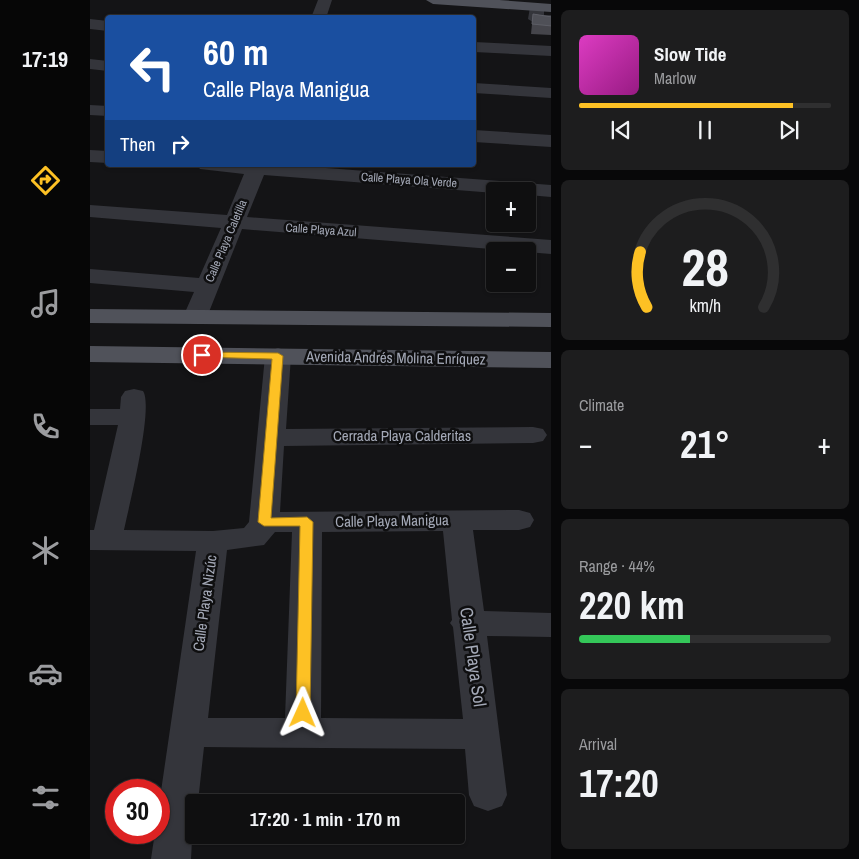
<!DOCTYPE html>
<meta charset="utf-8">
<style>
body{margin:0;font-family:"Archivo Narrow",sans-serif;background:#1d1d1e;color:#f1f3f6;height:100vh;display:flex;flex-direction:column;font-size:19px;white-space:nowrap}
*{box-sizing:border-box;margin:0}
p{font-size:16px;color:#9b9c9f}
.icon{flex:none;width:28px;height:28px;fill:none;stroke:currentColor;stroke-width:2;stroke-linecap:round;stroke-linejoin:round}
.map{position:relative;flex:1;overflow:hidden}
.side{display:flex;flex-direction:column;gap:10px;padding:10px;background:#080809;width:308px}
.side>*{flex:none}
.hud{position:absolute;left:15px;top:15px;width:371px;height:152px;border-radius:5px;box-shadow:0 1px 4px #0004,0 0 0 1px #2f2f30;background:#1a4fa0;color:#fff;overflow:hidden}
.fabs{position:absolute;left:396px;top:182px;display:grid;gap:10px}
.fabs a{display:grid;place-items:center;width:50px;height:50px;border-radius:5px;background:#0f0f10;box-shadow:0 1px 4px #0004,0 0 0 1px #2f2f30;font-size:25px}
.speed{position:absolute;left:15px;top:779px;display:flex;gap:10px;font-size:25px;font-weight:700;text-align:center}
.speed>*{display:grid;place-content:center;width:65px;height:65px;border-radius:50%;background:#0f0f10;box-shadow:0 1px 4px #0004,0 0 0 1px #2f2f30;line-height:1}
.speed .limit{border:8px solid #d22;background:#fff;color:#111}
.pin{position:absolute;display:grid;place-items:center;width:42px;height:42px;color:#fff;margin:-21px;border:2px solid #fff;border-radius:50%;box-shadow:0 1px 5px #0007}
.me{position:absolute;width:55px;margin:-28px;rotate:1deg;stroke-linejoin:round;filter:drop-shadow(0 0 4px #0008)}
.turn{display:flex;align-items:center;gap:18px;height:105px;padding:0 15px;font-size:22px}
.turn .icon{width:65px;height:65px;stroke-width:2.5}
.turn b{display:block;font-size:35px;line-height:42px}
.then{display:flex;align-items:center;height:48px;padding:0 15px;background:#0003;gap:10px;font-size:19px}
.big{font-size:38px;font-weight:700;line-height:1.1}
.side .card{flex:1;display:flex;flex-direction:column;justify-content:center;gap:8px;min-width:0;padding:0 18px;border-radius:8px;background:#1d1d1e}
.side .dial{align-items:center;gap:0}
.dial svg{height:130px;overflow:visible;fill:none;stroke:#2f2f30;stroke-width:7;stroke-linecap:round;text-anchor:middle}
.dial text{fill:#f1f3f6;stroke:none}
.song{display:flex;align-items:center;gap:15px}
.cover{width:60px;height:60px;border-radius:8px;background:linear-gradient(135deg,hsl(310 70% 55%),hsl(310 70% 35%))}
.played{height:5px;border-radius:2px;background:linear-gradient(90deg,#fdc124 85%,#2f2f30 85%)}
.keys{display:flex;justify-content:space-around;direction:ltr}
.heat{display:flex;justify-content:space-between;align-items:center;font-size:28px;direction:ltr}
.charge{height:8px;border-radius:4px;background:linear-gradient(90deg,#34c759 44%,#2f2f30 0)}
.trip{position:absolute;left:95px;top:794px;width:280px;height:50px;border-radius:5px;background:#0f0f10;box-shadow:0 1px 4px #0004,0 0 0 1px #2f2f30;font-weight:700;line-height:50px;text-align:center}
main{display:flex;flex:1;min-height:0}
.dock{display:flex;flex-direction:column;width:90px;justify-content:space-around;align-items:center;background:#060606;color:#9b9c9f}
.dock .icon{width:35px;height:35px}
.dock .current{color:#fdc124}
.dock b{font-size:22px;color:#f1f3f6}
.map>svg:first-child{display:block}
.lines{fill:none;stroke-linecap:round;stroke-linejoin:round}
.minor{fill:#34353b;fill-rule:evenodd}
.major{fill:#50525a;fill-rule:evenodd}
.wall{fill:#45454b}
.building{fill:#4f5057;stroke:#5d5e66}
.route{fill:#fdc124;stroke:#a47d17}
.labels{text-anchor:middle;stroke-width:5;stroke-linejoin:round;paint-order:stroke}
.far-street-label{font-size:12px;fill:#a4a9b7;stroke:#0f0f10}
.street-label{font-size:15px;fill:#a4a9b7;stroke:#0f0f10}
.near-street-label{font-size:18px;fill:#a4a9b7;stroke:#0f0f10}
</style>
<main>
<nav class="dock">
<b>17:19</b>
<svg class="icon current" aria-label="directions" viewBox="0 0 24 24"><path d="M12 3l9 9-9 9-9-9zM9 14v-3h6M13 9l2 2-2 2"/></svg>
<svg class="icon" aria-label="music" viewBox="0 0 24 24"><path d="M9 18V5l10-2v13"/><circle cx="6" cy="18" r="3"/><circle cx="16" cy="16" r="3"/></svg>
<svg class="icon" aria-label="phone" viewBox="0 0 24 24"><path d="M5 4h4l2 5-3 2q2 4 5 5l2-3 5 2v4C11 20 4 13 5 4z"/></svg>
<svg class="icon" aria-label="climate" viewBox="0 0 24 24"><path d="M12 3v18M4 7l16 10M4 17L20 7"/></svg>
<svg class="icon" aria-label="car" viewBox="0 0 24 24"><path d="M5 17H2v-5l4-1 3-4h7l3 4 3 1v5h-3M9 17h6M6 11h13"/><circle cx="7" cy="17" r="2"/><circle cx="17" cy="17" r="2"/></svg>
<svg class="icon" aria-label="filters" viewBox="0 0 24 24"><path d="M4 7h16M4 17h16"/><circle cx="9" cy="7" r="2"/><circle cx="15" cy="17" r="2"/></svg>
</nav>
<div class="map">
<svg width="462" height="859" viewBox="0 0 462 859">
<rect width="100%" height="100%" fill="#141416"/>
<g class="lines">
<path class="minor" d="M228 0H242L236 18H221Z
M447 3 454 7V15H462V25L446 24 438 19 440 7Z
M0 19 18 21V31L0 29Z
M384 42 462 46V56L384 52Z
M0 59 18 61V71L0 69Z
M384 83 462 88V98L384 93Z
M0 105 18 106V116L0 115Z
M384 130 462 135V147L384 142Z
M0 150 18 151V163L0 162Z
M107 165H196L462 185V197L438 195V191L405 193 174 175 157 217 462 240V254L152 229 117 317 114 322 105 324 96 322 93 317 104 292 0 283V269L109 278 131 228 0 217V205L137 215 154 174 110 169Z
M188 348 197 351 201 356 196 429 443 427 453 429 457 435 453 441 443 443 194 446 190 512 429 510 440 513 444 520 440 527 429 530H383L394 611 462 613V637L397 636 417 795 412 806 398 811 384 806 379 795 375 749 114 747 108 802H104L101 859H61L65 832H69V805L106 551 0 550V530H4L28 425H0V409H30L31 397 35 391 44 389 53 391C64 407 39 506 34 530L123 531 154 528 159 522 175 356 179 351ZM353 531 362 620 360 623 363 627 373 719 231 718 232 532ZM185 532H202L195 718H118L137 550 174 545Z"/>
<path class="major" d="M336 0H409L462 4V12L343 4Z
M0 309 462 313V327L0 323Z
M0 346 462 352V368L0 362Z"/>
</g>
<path class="wall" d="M443 14 462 17V35L441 34Z"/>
<path class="building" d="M443 14 462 17V26L442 24Z"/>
<path class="route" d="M112 352 188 353 193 356 181 518 217 517 223 522 220 713 218 718H208L206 713 210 526H174L168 522 182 359 109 357V353Z"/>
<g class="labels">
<g class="far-street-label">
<text transform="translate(319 180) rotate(4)" y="4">Calle Playa Ola Verde</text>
<text transform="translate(231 230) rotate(4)" y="4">Calle Playa Azul</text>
<text transform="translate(136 241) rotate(-67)" y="4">Calle Playa Caletilla</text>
</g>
<g class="street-label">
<text transform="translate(306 358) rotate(1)" y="5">Avenida Andrés Molina Enríquez</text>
<text x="312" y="441">Cerrada Playa Calderitas</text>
<text transform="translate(302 521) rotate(-1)" y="5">Calle Playa Manigua</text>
<text transform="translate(115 603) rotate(-82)" y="5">Calle Playa Nizúc</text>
</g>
<g class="near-street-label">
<text transform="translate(383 657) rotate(82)" y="6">Calle Playa Sol</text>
</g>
</g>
</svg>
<div class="fabs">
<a>+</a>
<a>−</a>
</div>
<div class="speed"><div class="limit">30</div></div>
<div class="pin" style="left:112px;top:355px;background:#d93025"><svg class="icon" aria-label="arrive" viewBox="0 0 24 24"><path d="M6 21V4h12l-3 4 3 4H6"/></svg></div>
<svg class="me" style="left:213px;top:713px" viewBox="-20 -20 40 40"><path d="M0-17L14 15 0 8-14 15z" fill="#fdc124" stroke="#fff" stroke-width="4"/></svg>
<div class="trip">17:20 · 1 min · 170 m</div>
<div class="hud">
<div class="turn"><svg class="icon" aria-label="left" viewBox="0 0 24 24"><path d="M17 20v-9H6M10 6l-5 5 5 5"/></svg><div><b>60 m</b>Calle Playa Manigua</div></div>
<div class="then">Then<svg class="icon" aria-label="right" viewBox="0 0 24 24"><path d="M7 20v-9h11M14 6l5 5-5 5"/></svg></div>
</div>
</div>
<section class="side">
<div class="card">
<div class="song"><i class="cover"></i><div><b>Slow Tide</b><p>Marlow</p></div></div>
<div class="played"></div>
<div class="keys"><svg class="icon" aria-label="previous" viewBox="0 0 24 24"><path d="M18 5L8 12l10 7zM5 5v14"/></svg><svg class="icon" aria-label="pause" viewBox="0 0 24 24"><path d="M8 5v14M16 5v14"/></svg><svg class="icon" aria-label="next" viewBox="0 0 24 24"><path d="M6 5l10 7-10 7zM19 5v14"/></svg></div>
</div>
<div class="card dial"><svg viewBox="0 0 100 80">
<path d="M14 69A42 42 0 1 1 86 69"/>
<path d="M14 69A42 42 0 0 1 10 35" stroke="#fdc124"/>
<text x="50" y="56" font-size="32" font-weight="700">28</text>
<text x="50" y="72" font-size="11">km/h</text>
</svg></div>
<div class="card"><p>Climate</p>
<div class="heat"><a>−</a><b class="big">21°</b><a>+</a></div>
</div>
<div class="card"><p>Range · 44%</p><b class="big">220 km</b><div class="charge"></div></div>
<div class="card"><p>Arrival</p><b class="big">17:20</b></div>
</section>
</main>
